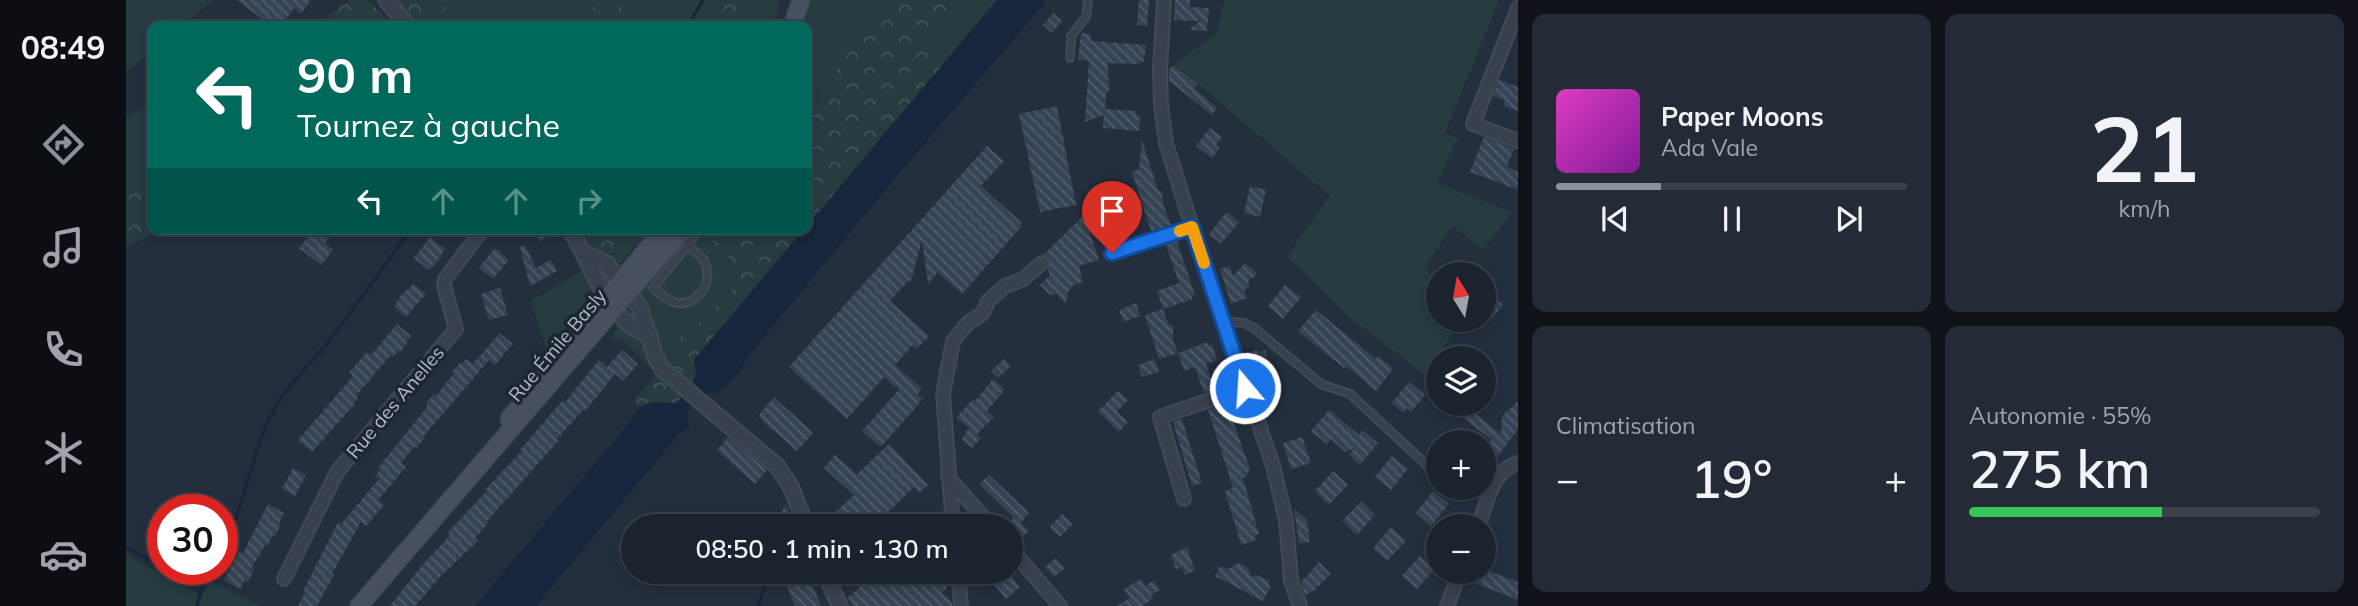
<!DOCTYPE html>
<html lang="fr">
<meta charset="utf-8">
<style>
body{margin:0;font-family:Mulish,sans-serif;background:#242b36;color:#f1f3f6;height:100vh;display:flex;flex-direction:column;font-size:26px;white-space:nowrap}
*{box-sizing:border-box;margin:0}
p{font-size:23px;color:#a0a4aa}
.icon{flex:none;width:38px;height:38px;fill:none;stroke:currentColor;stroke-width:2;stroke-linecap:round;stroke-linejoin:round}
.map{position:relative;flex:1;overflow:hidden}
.sheet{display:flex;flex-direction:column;gap:14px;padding:14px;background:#0f1319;width:840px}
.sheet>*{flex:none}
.hud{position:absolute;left:21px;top:21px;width:665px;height:214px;border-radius:14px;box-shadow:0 4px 10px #0003,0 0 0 2px #39404a;background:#00695c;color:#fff;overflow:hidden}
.needle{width:46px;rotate:349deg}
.fabs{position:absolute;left:1300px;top:262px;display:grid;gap:14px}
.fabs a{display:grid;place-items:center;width:70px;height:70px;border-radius:50%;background:#1b232e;box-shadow:0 4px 10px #0003,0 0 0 2px #39404a;font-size:35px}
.speed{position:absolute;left:21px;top:494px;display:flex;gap:14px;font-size:35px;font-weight:700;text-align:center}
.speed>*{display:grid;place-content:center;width:91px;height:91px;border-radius:50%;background:#1b232e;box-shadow:0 4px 10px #0003,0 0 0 2px #39404a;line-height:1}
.speed .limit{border:10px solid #d22;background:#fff;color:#111}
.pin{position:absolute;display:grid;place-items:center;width:60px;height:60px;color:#fff;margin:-72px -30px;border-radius:50% 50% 50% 0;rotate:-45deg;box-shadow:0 0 7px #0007}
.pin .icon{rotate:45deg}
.me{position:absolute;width:77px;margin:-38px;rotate:342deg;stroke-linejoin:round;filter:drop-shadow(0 0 5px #0008)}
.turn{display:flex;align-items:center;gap:24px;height:147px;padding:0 35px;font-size:32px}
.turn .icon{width:91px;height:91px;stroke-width:2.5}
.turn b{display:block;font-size:49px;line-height:60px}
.lanes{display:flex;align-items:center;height:66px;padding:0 35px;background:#0003;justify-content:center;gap:35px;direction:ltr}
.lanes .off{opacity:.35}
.big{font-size:52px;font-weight:600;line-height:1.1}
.sheet .widget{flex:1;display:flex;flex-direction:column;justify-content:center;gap:10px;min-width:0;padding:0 24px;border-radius:14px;background:#242b36}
.sheet .dial{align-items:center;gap:0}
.dial b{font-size:91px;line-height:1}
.song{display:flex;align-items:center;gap:21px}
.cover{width:84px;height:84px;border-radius:10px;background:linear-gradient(135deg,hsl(310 70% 55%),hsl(290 70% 35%))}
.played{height:7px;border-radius:4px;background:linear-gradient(90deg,#8c9099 30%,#39404a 30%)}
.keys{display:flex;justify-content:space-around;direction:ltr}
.heat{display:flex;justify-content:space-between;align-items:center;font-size:38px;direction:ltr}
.charge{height:10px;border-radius:5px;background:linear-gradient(90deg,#34c759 55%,#39404a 0)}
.sheet .tiles{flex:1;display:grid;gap:14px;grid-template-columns:repeat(2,1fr)}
.trip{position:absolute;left:495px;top:514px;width:402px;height:70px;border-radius:35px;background:#1b232e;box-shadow:0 4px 10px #0003,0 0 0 2px #39404a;font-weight:600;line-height:70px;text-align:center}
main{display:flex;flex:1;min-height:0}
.tab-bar{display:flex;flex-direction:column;width:126px;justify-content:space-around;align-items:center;background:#0b0e12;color:#a0a4aa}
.tab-bar .icon{width:49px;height:49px}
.tab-bar .current{color:#8c9099}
.tab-bar b{font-size:32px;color:#f1f3f6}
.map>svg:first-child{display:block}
.green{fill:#263c3f}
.forest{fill:url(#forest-crowns)}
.water{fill:#17263c}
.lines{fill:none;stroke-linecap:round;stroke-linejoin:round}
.stream{stroke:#17263c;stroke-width:3.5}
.building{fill:url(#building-back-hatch)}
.service-casing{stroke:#414a57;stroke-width:10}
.minor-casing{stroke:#414a57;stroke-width:16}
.tertiary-casing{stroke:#414a57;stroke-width:18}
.secondary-casing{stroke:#414a57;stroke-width:19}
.service{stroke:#38414e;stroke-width:6}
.minor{stroke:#38414e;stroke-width:12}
.tertiary{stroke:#38414e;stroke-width:14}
.secondary{stroke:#465061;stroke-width:16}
.route-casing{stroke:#114b97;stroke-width:18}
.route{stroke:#1a73e8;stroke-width:12}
.slow{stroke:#f59e0b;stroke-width:12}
.labels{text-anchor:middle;stroke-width:7;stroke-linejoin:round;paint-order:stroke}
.street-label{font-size:19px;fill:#b4bcc9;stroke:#1d2633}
</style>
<main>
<nav class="tab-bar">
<b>08:49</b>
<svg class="icon current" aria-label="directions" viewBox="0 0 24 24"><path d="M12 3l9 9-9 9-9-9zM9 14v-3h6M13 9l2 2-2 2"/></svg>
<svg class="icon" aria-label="music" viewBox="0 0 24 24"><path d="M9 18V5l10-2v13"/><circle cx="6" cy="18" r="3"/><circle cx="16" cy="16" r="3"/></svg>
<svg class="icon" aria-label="phone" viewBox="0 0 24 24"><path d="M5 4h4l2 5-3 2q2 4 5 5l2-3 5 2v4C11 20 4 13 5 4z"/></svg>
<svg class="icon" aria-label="climate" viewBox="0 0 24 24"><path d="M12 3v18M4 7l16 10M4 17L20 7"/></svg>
<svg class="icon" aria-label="car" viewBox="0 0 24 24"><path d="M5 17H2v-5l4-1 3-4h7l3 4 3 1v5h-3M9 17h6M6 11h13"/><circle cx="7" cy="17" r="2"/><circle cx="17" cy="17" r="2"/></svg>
</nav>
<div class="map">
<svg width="1392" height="606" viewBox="0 0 1392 606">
<defs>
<pattern id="forest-crowns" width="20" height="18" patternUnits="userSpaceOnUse" patternTransform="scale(1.75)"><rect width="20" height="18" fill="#263c3f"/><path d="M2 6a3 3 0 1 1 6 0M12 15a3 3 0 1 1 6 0" fill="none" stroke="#435659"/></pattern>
<pattern id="building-back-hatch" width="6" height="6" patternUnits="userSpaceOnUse" patternTransform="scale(1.75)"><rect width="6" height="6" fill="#364354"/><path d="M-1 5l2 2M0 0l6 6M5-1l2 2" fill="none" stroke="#515c6b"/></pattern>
</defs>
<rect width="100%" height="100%" fill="#242f3e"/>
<path class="green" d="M0 0H87L56 26H26V51L0 72Z
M313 0H473L452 26H340Z
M481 0H596L557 26H531Z
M614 0H652L650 26H645Z
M683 0H770L741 26 681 113V26H676Z
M830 0H871L817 64 807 41 820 10Z
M1098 0H1373L1319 133 1332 138 1311 183 1386 212 1357 250 1327 226 1298 268 1312 280V320H1337L1298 374 1224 318 1161 256 1204 196 1049 64 1091 33Z
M26 105V173L0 188V116Z
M567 229H584L579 235 602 255 608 287 581 318 554 337 531 374 497 341 485 337 516 289Z
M508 247 441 327 420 347 404 301 484 255Z
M0 554 75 596 84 581 134 606H0Z"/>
<path class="forest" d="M223 0H242L268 26H190Z
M272 0H313L340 26H295Z
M473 0H481L531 26H452Z
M596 0H614L645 26H557Z
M770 0H830L820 10 807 41 817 64 681 226V113L741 26Z
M26 173V229H33L0 248V188Z
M455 229H524L508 247 484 254 466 248Z
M584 229H678L568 360C574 382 564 387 551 403H522L514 407 508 401 531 374 554 337 581 318 608 287 602 255 579 235Z"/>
<path class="water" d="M871 0H918L917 5 776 170 632 344 608 379 590 394C571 389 557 409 563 427L553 434 410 606H349L503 423C519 398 523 403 551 403 564 387 574 382 568 360L678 229H681V226Z"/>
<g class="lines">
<path class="stream" d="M562 26 577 0
M0 547 37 568
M96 548C122 503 124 447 152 403 167 379 189 360 206 337 233 302 259 265 285 229
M39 569 63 583 78 579
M71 606 78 579 84 569
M632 606 641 580"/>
</g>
<path class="building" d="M111 0H185L175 14 168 8 155 26H145Z
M1013 0H1023L1021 26 1011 25Z
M1049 0H1064V7L1083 8 1081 31 1063 30 1074 21 1048 20Z
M927 13 936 21 926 33 917 25Z
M955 33 965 34V41L1020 45 1018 62 1014 61V64L982 63 983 91 980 93 979 109 1010 111V115H1014L1013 131 977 128 979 109 978 115 959 122 963 61 952 60Z
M1048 65 1071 84 1068 88 1091 108 1086 115 1043 81V69Z
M1373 80 1392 87V111L1377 106 1379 100 1367 96Z
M931 106 950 205 914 212 893 114Z
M1084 128 1096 137 1090 145 1094 148 1086 158 1070 146Z
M1358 137 1388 149 1381 167 1392 172V190L1344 172Z
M1016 140 1032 190 1036 191 1037 204 1046 228 1026 234 1006 172 1013 169Z
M861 146 878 161 855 186 895 222V227L836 294 812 272 802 284 796 240 785 281H782L764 301 803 336 791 349 787 345 769 365 796 389 791 395 797 399 755 447 736 431 773 390 758 377 721 419 663 367Z
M980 182 991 215 982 218 971 185Z
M1124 186 1140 190 1134 217 1118 213Z
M1101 212 1113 222 1095 244 1083 234Z
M958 215 973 260 953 266 957 282 945 286 946 288 942 292 940 304 930 294 924 295 914 285 924 275 922 270 924 261 917 255Z
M188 229H211L199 243 207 250 195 265 173 248Z
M407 229H434V230L413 241Z
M304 237 319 249 315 255 316 256 303 270 288 258Z
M1050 238 1069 295H1066L1067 299 1037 309 1042 324 1047 326V340L1052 353 1033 359 1019 315 1037 309 1031 291 1053 283 1039 242Z
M399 245 410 268 425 260 431 271 404 286 394 247Z
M369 248 383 260 367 279 353 268Z
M1119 263 1132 274 1122 281 1124 287 1118 289 1121 298 1105 304 1094 269 1104 266 1107 276Z
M288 284 300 294 280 317 268 307 276 294Z
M1159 285 1175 297 1157 319 1142 306Z
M374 288 382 315 363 320 355 294Z
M1368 297 1377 305 1367 318 1358 309Z
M1010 303 1014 316 998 322 993 310Z
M1190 310 1250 359 1252 356 1267 369 1250 391 1220 366 1218 368 1172 331Z
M271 324 285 336 280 342 281 343 274 352 272 351 267 357 265 355 230 396 232 398 227 404 228 405 186 452 172 440 227 376 223 373 241 352 245 355Z
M374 333 387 344 369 365 363 360 297 437 298 439 290 448 289 446 275 463 280 467 252 500 258 505 240 526 235 522 206 574 208 575 191 606H172L179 592 177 591 212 522 215 524 253 479 249 476 254 470 252 468 298 411 302 405 300 403 308 394 310 396 328 373 326 372 334 363 336 364 340 359 347 364Z
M1081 342 1082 345 1086 344 1091 360 1080 364 1087 384 1094 381 1096 387 1078 393 1069 367 1058 371 1052 353Z
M496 350 512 364 497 381 489 374 459 411 457 410 431 439 433 440 361 521 363 522 349 538 352 541 317 574 289 606H264L297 564 319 541 324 534 322 532 361 491 359 490 366 482 396 451 394 450 437 400 439 402 473 360 481 367Z
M1132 350 1133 352 1139 350 1145 366 1138 368 1147 394 1129 379 1120 353Z
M878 359 885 366 872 378 865 371Z
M1029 359 1033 372 1016 377 1012 365Z
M867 379 879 389 861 411 868 417 851 434 855 438 846 448 836 439 843 428 830 418 847 399 849 401Z
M1283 382 1299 395 1285 412 1281 408 1277 413 1266 403Z
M992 391 1002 400 991 411 1002 422 993 432 972 411Z
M648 397 687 433 671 451 647 430H645L632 416Z
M1392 401V429L1366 464 1358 458V450L1366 440 1319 404H1337L1375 434 1376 416Z
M1101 404 1124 469 1120 477 1117 478 1133 534 1129 536 1130 540 1115 545 1099 491 1107 488 1082 410Z
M1203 410 1233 435 1236 430 1252 443 1234 465 1223 455 1229 448 1219 452 1205 439 1201 444 1185 431Z
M1056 419 1076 483 1066 486 1047 422Z
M602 437 641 470 629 484 591 450Z
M1176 437 1185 463 1165 469 1157 443Z
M763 444 802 485 793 493 788 487 761 513 774 527H709L715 521 707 514 728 495 698 468 709 455 731 474Z
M1266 456 1282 469 1265 490 1249 477Z
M167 468 180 475 169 496 156 489Z
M1207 471 1222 485 1203 505 1189 491Z
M863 475 903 513 895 522 903 531 892 541 886 533V527L879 526 888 518 853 484Z
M1307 491 1323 504 1305 526 1290 513Z
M1235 501 1249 515 1231 535 1216 521Z
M142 504 158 513 153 524 155 525 149 536 147 535 141 546 139 545 125 569 128 570 122 582 119 580 114 589 98 580 114 551 117 553Z
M660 505 666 519 661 527H646Z
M1168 509 1181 520 1184 542 1173 543Z
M936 514 947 524 934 537 924 527Z
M1265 527 1280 541 1261 561 1247 548Z
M1061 547 1069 571 1059 575 1056 567 1050 569 1045 555Z
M1294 556 1309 569 1291 589 1276 576Z
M930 558 939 568 928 577 919 567Z
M1193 562 1205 574 1188 591 1179 595 1175 582Z
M1113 563 1122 568 1125 576 1130 575 1143 581 1142 585 1145 586 1137 601 1089 576 1094 566 1102 569Z
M1358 569 1392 582V600L1351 584Z
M662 572H682L695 606H669L656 574Z
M749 572H817L824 579V584L816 593 826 602V606H726L722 598Z
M858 572H882L894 587 880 599Z
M1015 579 1019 586 1028 580 1034 590 1025 595 1027 598 1017 606H991L1004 598 998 589Z"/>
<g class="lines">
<g class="service-casing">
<path id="service" d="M944 58 945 36 960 17 962 0
M561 245C567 250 574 254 578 261 589 279 573 306 551 303 541 301 534 294 527 288L574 229
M986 253 1066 227
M1099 321 1118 323 1128 328 1195 384 1224 394 1303 467"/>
</g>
<g class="minor-casing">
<path id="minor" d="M1038 0 1034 70 1035 105 1040 143 1066 227 1147 466 1160 520 1165 581 1174 606
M1392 8 1347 124 1392 141
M822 477 866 527
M1058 499 1034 417 1120 388
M827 527 817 394 827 341 842 323 857 313 862 301 879 286 896 280 916 263
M1352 527C1361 503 1365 471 1392 463
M886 550 934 606
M832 572 835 606
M158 579 211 472 330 329 318 286 319 279 357 229
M1321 606 1334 572"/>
</g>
<g class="tertiary-casing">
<path id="tertiary" d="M260 0 282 26
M444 229C460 255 480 308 504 325 510 329 517 332 524 336
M458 253 480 263 513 306 530 358 536 369 651 466 664 485 681 527
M698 572 714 606"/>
</g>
<g class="secondary-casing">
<path id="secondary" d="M666 26 675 0
M383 419 537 229
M233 606 557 229"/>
</g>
<use href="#service" class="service"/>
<use href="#minor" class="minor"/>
<use href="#tertiary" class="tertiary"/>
<use href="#secondary" class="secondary"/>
</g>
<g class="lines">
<g class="route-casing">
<path id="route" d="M986 253 1066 227 1119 388"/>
</g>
<use href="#route" class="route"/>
<path class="slow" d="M1054 231 1066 227 1078 263"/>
</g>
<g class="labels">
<g class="street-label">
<text transform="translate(431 345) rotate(-50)" y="7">Rue Émile Basly</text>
<text transform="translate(269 402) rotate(-50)" y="7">Rue des Anelles</text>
</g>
</g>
</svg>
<div class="fabs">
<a><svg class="needle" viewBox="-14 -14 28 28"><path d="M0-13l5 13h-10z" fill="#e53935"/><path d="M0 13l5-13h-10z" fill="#a0a4aa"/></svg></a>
<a><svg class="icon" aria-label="layers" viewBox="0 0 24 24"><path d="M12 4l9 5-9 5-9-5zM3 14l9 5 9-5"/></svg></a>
<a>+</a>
<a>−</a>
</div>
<div class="speed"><div class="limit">30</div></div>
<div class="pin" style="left:986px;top:253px;background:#d93025"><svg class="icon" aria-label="arrive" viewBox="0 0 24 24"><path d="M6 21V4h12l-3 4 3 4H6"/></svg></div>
<svg class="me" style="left:1119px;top:388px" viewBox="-20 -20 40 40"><circle r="17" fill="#1a73e8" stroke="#fff" stroke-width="3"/><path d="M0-11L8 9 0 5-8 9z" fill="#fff"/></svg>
<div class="trip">08:50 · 1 min · 130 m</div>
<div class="hud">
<div class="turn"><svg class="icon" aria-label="left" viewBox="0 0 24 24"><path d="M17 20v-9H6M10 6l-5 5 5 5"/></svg><div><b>90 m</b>Tournez à gauche</div></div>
<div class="lanes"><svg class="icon" aria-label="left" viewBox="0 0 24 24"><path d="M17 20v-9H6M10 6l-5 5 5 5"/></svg><svg class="icon off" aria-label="ahead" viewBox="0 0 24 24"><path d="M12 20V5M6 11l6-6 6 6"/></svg><svg class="icon off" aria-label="ahead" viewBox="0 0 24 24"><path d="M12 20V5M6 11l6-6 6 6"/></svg><svg class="icon off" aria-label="right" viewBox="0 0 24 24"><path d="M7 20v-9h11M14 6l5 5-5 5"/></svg></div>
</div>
</div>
<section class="sheet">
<div class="tiles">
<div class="widget">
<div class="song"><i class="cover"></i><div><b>Paper Moons</b><p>Ada Vale</p></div></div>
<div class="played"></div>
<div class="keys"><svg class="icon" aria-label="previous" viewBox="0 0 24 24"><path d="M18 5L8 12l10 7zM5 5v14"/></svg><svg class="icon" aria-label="pause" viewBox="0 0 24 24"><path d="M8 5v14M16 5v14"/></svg><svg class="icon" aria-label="next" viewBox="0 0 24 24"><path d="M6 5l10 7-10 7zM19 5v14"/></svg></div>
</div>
<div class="widget dial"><b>21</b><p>km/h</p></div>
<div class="widget"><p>Climatisation</p>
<div class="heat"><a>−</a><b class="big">19°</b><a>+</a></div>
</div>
<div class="widget"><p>Autonomie · 55%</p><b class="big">275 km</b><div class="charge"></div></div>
</div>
</section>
</main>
